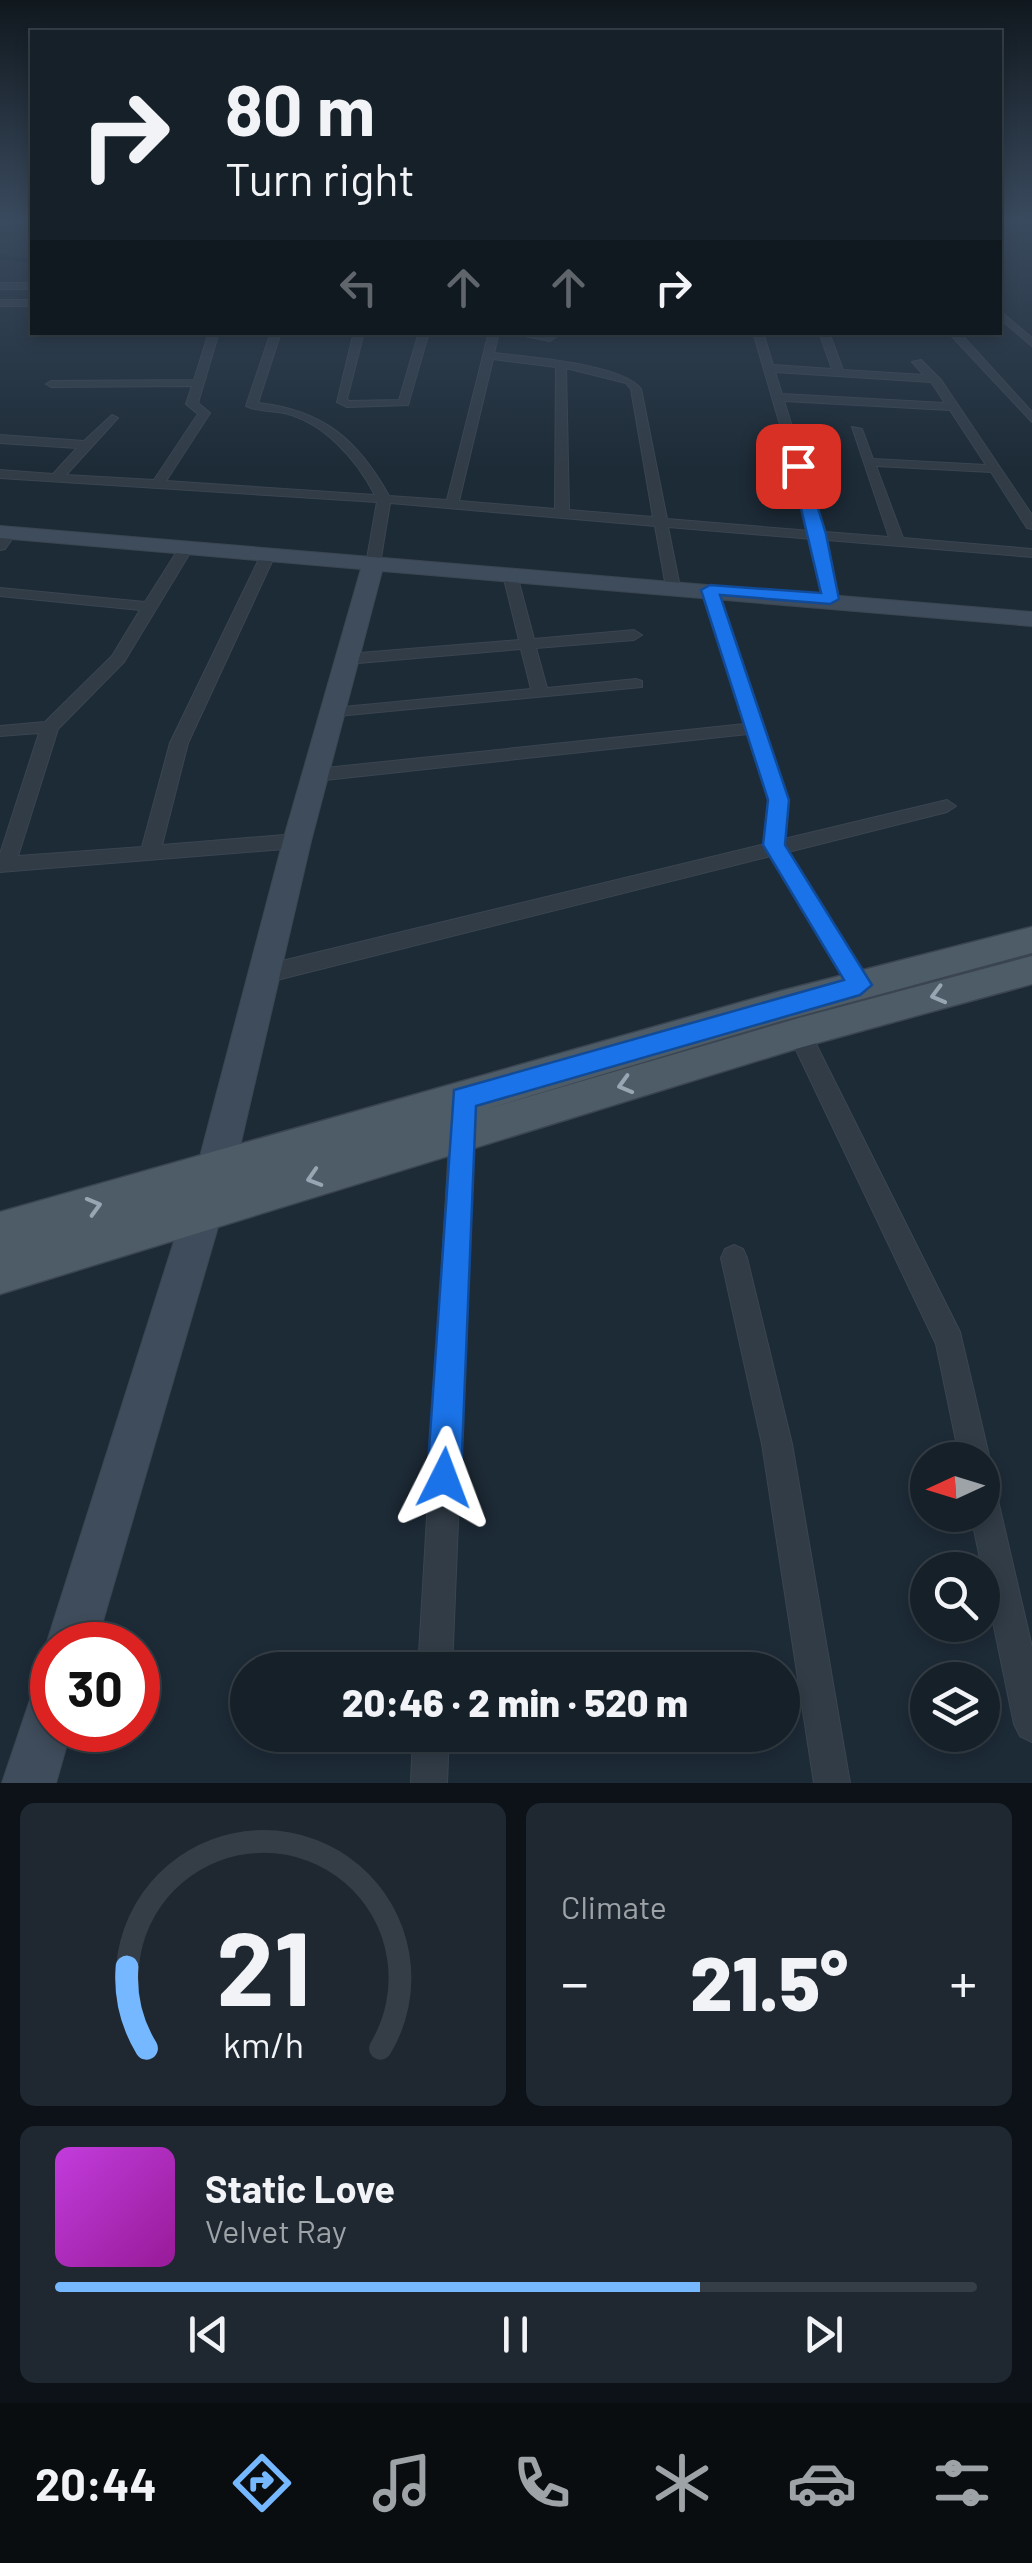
<!DOCTYPE html>
<meta charset="utf-8">
<style>
body{margin:0;font-family:Barlow,sans-serif;background:#1f2831;color:#f1f3f6;height:100vh;display:flex;flex-direction:column;font-size:38px;white-space:nowrap}
*{box-sizing:border-box;margin:0}
p{font-size:32px;color:#9ea3a8}
.icon{flex:none;width:55px;height:55px;fill:none;stroke:currentColor;stroke-width:2;stroke-linecap:round;stroke-linejoin:round}
.map{position:relative;height:1783px;overflow:hidden}
.drawer{display:flex;flex-direction:column;gap:20px;padding:20px;background:#0c1217;flex:1}
.drawer>*{flex:none}
.guide{position:absolute;left:30px;top:30px;width:972px;height:305px;border-radius:0px;box-shadow:0 5px 15px #0003,0 0 0 2px #353e46;background:#162029;color:#f1f3f6;overflow:hidden}
.needle{width:65px;rotate:266deg}
.controls{position:absolute;left:910px;top:1442px;display:grid;gap:20px}
.controls a{display:grid;place-items:center;width:90px;height:90px;border-radius:50%;background:#162029;box-shadow:0 5px 15px #0003,0 0 0 2px #353e46;font-size:50px}
.speed{position:absolute;left:30px;top:1622px;display:flex;gap:20px;font-size:50px;font-weight:700;text-align:center}
.speed>*{display:grid;place-content:center;width:130px;height:130px;border-radius:50%;background:#162029;box-shadow:0 5px 15px #0003,0 0 0 2px #353e46;line-height:1}
.speed .limit{border:15px solid #d22;background:#fff;color:#111}
.pin{position:absolute;display:grid;place-items:center;width:85px;height:85px;color:#fff;margin:-42px;border-radius:20px;box-shadow:0 5px 15px #0006}
.me{position:absolute;width:110px;margin:-55px;rotate:3deg;stroke-linejoin:round;filter:drop-shadow(0 0 8px #0008)}
.turn{display:flex;align-items:center;gap:35px;height:210px;padding:0 30px;font-size:45px}
.turn .icon{width:130px;height:130px;stroke-width:2.5}
.turn b{display:block;font-size:70px;line-height:85px}
.lanes{display:flex;align-items:center;height:95px;padding:0 30px;background:#0003;justify-content:center;gap:50px;direction:ltr}
.lanes .off{opacity:.35}
.big{font-size:75px;font-weight:800;line-height:1.1}
.drawer .widget{flex:1;display:flex;flex-direction:column;justify-content:center;gap:15px;min-width:0;padding:0 35px;border-radius:15px;background:#1f2831}
.drawer .dial{align-items:center;gap:0}
.dial svg{height:260px;overflow:visible;fill:none;stroke:#353e46;stroke-width:7;stroke-linecap:round;text-anchor:middle}
.dial text{fill:#f1f3f6;stroke:none}
.song{display:flex;align-items:center;gap:30px}
.cover{width:120px;height:120px;border-radius:15px;background:linear-gradient(135deg,hsl(290 70% 55%),hsl(300 70% 35%))}
.played{height:10px;border-radius:5px;background:linear-gradient(90deg,#75b8ff 70%,#353e46 70%)}
.keys{display:flex;justify-content:space-around;direction:ltr}
.heat{display:flex;justify-content:space-between;align-items:center;font-size:55px;direction:ltr}
.drawer .tiles{flex:1;display:grid;gap:20px;grid-template-columns:1fr 1fr}
.widget:last-child{grid-column:span 2}
.trip{position:absolute;left:230px;top:1652px;width:570px;height:100px;border-radius:50px;background:#162029;box-shadow:0 5px 15px #0003,0 0 0 2px #353e46;font-weight:800;line-height:100px;text-align:center}
.menu{display:flex;height:160px;justify-content:space-around;align-items:center;background:#090d10;color:#9ea3a8}
.menu .icon{width:70px;height:70px}
.menu .active{color:#75b8ff}
.menu b{font-size:45px;color:#f1f3f6}
.map>svg:first-child{display:block}
.lines{fill:none;stroke-linecap:round;stroke-linejoin:round}
.stream{stroke:#112334;stroke-width:4}
.street-casing{stroke:#3a4551;stroke-width:2}
.secondary-casing{stroke:#3a4551;stroke-width:2}
.primary-casing{stroke:#3a4551;stroke-width:3}
.street{fill:#313c47;fill-rule:evenodd}
.secondary{fill:#3f4c5b;fill-rule:evenodd}
.primary{fill:#4e5c68;fill-rule:evenodd}
.oneway{stroke:#98a5b2}
.route{fill:#1a73e8;stroke:#114b97;stroke-width:2.5}
</style>
<div class="map">
<svg width="1032" height="1783" viewBox="0 0 1032 1783">
<rect width="100%" height="100%" fill="#1d2b37"/>
<g class="lines">
<path class="stream" d="M1000 229 1032 228
M0 257 32 261"/>
<g class="street-casing">
<path id="street" d="M0 283H32V289H0Z
M0 300H32V306H0Z
M1000 311 1032 338V346L1000 319Z
M209 332H219L198 403 210 413 166 481 375 495C357 460 324 422 284 413 271 410 258 412 246 406L271 332H281L258 403C323 410 358 440 389 496L447 500 489 332H499L494 353C526 357 623 364 641 389L667 519 811 531 753 332H763L773 365 832 369 819 332H829L843 370 924 375 912 362 921 360 941 380 1032 515V529L1027 528 991 472 876 466 903 538 1032 549V557L827 540 838 599 831 603 824 599 813 539 668 527 680 587 673 591 666 587 655 526 390 503 380 564 373 568 366 564 377 502 0 478V470L53 474 77 448 0 443V435L84 441 112 415 118 418 116 420 66 475 154 480 198 414 186 404 192 386 51 387 46 384 51 381 194 380ZM493 359 556 367 555 509 459 501ZM566 368 626 383 631 389 653 517 569 510ZM775 372 931 382 945 403 782 394ZM784 401 950 410 986 465 873 459 862 429 852 427 889 537 825 532Z
M354 332H364L347 399 349 401 399 400 419 332H429L408 405 347 407 337 402Z
M504 332H563L550 341Z
M948 332H959L1032 412V422Z
M5 529 17 532 5 549 0 550V536Z
M181 545 193 548 124 662 58 729 18 856 142 847 170 743 261 555 268 551 275 555 188 743 162 845 297 834 307 841 297 848 0 872V854L39 733 0 736V726L45 722 112 656 140 610 0 596V588L145 602Z
M510 571 517 575 534 639 634 630 642 635 634 640 536 648 547 688 636 679 642 681V687L327 717V709L333 708 531 689 521 649 347 664 339 659 347 654 519 640 503 575Z
M710 586 717 590 787 800 784 839 947 800 956 806 947 812 788 852 868 979 871 985 868 991 860 994 852 991 771 856 265 983 257 980 254 974 257 968 265 965 765 844 769 800 748 734 316 781 307 775 316 769 745 724 703 590Z
M799 1024 807 1026 960 1332 990 1460 982 1472V1460H960L936 1344 788 1033 791 1026Z
M462 1117 471 1120 474 1128 452 1670H418L450 1128 453 1120Z
M734 1245 743 1249 747 1258 792 1444 850 1783H814L762 1444 721 1258 725 1249Z
M982 1481 993 1485 997 1496 1032 1647V1742L1020 1736 1014 1724 971 1515H982Z
M413 1735H449L447 1783H411Z"/>
</g>
<g class="secondary-casing">
<path id="secondary" d="M0 526 1032 612V626L382 571 311 841 234 1172 96 1645H52V1661L46 1645 196 1172 283 841 361 569 0 538Z
M52 1680V1730H71L56 1783H2L34 1688Z"/>
</g>
<g class="primary-casing">
<path id="primary" d="M1032 927V953L781 1021 483 1110 799 1018 1032 956V984L799 1048 0 1294V1212L781 991Z"/>
</g>
<use href="#street" class="street"/>
<use href="#secondary" class="secondary"/>
<use href="#primary" class="primary"/>
</g>
<defs><path id="oneway-chevron" d="M-2-3.5L2.5 0L-2 3.5" fill="none" stroke-width="1.6" stroke-linecap="round" stroke-linejoin="round" transform="scale(2.5)"/></defs>
<g class="oneway">
<use href="#oneway-chevron" transform="translate(938 995) rotate(165)"/>
<use href="#oneway-chevron" transform="translate(625 1085) rotate(164)"/>
<use href="#oneway-chevron" transform="translate(314 1178) rotate(163)"/>
<use href="#oneway-chevron" transform="translate(94 1206) rotate(-16)"/>
</g>
<linearGradient id="sky" x2="0" y2="1"><stop stop-color="#10181e"/><stop offset="0.47" stop-color="#3a4a5e"/><stop offset="1" stop-color="#3a4a5e" stop-opacity="0"/></linearGradient>
<rect width="1032" height="469" fill="url(#sky)"/>
<path class="route" d="M798 462 805 466 826 534 839 599 830 604 720 595 789 800 785 845 872 985 860 995 476 1106 461 1478 456 1491 444 1496 432 1491 427 1478 454 1090 844 980 763 845 768 800 701 590 710 585 821 593 791 466Z"/>
</svg>
<div class="controls">
<a><svg class="needle" viewBox="-14 -14 28 28"><path d="M0-13l5 13h-10z" fill="#e53935"/><path d="M0 13l5-13h-10z" fill="#9ea3a8"/></svg></a>
<a><svg class="icon" aria-label="search" viewBox="0 0 24 24"><circle cx="10" cy="10" r="6"/><path d="M15 15l6 6"/></svg></a>
<a><svg class="icon" aria-label="layers" viewBox="0 0 24 24"><path d="M12 4l9 5-9 5-9-5zM3 14l9 5 9-5"/></svg></a>
</div>
<div class="speed"><div class="limit">30</div></div>
<div class="pin" style="left:798px;top:466px;background:#d93025"><svg class="icon" aria-label="arrive" viewBox="0 0 24 24"><path d="M6 21V4h12l-3 4 3 4H6"/></svg></div>
<svg class="me" style="left:444px;top:1478px" viewBox="-20 -20 40 40"><path d="M0-17L14 15 0 8-14 15z" fill="#1a73e8" stroke="#fff" stroke-width="4"/></svg>
<div class="trip">20:46 · 2 min · 520 m</div>
<div class="guide">
<div class="turn"><svg class="icon" aria-label="right" viewBox="0 0 24 24"><path d="M7 20v-9h11M14 6l5 5-5 5"/></svg><div><b>80 m</b>Turn right</div></div>
<div class="lanes"><svg class="icon off" aria-label="left" viewBox="0 0 24 24"><path d="M17 20v-9H6M10 6l-5 5 5 5"/></svg><svg class="icon off" aria-label="ahead" viewBox="0 0 24 24"><path d="M12 20V5M6 11l6-6 6 6"/></svg><svg class="icon off" aria-label="ahead" viewBox="0 0 24 24"><path d="M12 20V5M6 11l6-6 6 6"/></svg><svg class="icon" aria-label="right" viewBox="0 0 24 24"><path d="M7 20v-9h11M14 6l5 5-5 5"/></svg></div>
</div>
</div>
<section class="drawer">
<div class="tiles">
<div class="widget dial"><svg viewBox="0 0 100 80">
<path d="M14 69A42 42 0 1 1 86 69"/>
<path d="M14 69A42 42 0 0 1 8 44" stroke="#75b8ff"/>
<text x="50" y="56" font-size="32" font-weight="700">21</text>
<text x="50" y="72" font-size="11">km/h</text>
</svg></div>
<div class="widget"><p>Climate</p>
<div class="heat"><a>−</a><b class="big">21.5°</b><a>+</a></div>
</div>
<div class="widget">
<div class="song"><i class="cover"></i><div><b>Static Love</b><p>Velvet Ray</p></div></div>
<div class="played"></div>
<div class="keys"><svg class="icon" aria-label="previous" viewBox="0 0 24 24"><path d="M18 5L8 12l10 7zM5 5v14"/></svg><svg class="icon" aria-label="pause" viewBox="0 0 24 24"><path d="M8 5v14M16 5v14"/></svg><svg class="icon" aria-label="next" viewBox="0 0 24 24"><path d="M6 5l10 7-10 7zM19 5v14"/></svg></div>
</div>
</div>
</section>
<nav class="menu">
<b>20:44</b>
<svg class="icon active" aria-label="directions" viewBox="0 0 24 24"><path d="M12 3l9 9-9 9-9-9zM9 14v-3h6M13 9l2 2-2 2"/></svg>
<svg class="icon" aria-label="music" viewBox="0 0 24 24"><path d="M9 18V5l10-2v13"/><circle cx="6" cy="18" r="3"/><circle cx="16" cy="16" r="3"/></svg>
<svg class="icon" aria-label="phone" viewBox="0 0 24 24"><path d="M5 4h4l2 5-3 2q2 4 5 5l2-3 5 2v4C11 20 4 13 5 4z"/></svg>
<svg class="icon" aria-label="climate" viewBox="0 0 24 24"><path d="M12 3v18M4 7l16 10M4 17L20 7"/></svg>
<svg class="icon" aria-label="car" viewBox="0 0 24 24"><path d="M5 17H2v-5l4-1 3-4h7l3 4 3 1v5h-3M9 17h6M6 11h13"/><circle cx="7" cy="17" r="2"/><circle cx="17" cy="17" r="2"/></svg>
<svg class="icon" aria-label="filters" viewBox="0 0 24 24"><path d="M4 7h16M4 17h16"/><circle cx="9" cy="7" r="2"/><circle cx="15" cy="17" r="2"/></svg>
</nav>
